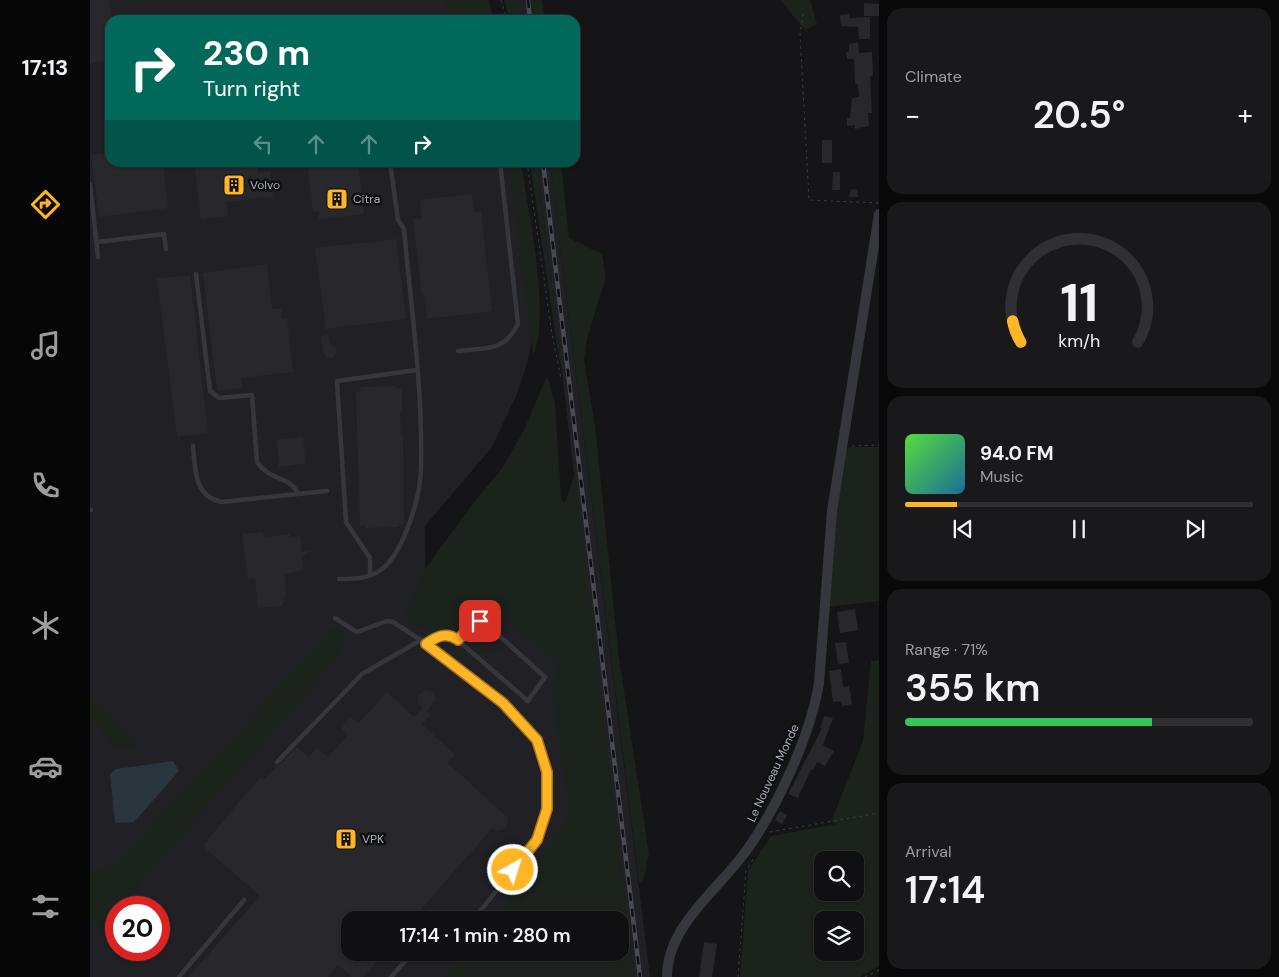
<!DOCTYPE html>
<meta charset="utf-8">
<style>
body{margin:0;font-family:"DM Sans",sans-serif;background:#19191b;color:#f1f3f6;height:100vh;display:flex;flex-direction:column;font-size:19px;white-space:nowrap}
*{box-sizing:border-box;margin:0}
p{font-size:16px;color:#9c9d9f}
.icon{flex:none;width:28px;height:28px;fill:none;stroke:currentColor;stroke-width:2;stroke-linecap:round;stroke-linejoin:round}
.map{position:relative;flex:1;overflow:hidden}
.panel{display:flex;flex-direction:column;gap:8px;padding:8px;background:#09090a;width:400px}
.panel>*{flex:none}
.top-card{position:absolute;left:15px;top:15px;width:475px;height:152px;border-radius:15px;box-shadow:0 1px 4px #0004,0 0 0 1px #303032;background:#00695c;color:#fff;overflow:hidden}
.controls{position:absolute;left:724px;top:851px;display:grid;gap:10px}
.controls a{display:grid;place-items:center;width:50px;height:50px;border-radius:10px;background:#101012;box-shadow:0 1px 4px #0004,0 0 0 1px #303032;font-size:25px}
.speed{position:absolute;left:15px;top:896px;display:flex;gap:10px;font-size:25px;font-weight:700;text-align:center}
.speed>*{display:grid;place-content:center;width:65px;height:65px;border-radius:50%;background:#101012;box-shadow:0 1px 4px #0004,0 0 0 1px #303032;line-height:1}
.speed .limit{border:8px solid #d22;background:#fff;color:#111}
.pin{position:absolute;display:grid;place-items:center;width:42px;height:42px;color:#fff;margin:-21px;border-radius:10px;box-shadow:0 2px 8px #0006}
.me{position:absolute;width:55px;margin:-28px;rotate:39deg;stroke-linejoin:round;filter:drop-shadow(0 0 4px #0008)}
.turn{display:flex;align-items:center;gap:18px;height:105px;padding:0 15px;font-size:22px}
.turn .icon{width:65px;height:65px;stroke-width:2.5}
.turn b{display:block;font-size:35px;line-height:42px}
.lanes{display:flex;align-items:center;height:48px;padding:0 15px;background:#0003;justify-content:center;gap:25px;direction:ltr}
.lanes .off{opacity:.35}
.big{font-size:38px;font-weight:600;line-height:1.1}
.panel .tile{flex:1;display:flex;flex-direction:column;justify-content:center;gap:8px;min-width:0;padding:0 18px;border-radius:15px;background:#19191b}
.panel .dial{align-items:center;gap:0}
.dial svg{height:130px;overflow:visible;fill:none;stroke:#303032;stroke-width:7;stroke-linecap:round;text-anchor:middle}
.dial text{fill:#f1f3f6;stroke:none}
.song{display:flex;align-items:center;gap:15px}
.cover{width:60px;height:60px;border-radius:8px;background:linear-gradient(135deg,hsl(110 70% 55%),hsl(200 70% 35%))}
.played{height:5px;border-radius:2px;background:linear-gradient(90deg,#ffb526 15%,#303032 15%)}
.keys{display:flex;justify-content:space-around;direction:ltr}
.heat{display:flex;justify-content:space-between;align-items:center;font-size:28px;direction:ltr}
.charge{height:8px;border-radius:4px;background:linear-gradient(90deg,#34c759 71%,#303032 0)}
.trip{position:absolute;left:251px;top:911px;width:288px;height:50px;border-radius:15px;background:#101012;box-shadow:0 1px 4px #0004,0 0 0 1px #303032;font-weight:600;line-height:50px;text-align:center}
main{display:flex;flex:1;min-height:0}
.tab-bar{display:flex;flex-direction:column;width:90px;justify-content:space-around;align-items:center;background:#060607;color:#9c9d9f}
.tab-bar .icon{width:35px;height:35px}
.tab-bar .active{color:#ffb526}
.tab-bar b{font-size:22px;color:#f1f3f6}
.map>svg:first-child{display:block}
.built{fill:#212125;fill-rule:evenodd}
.green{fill:#1b231c;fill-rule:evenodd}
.water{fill:#2b353d}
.building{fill:#28282c}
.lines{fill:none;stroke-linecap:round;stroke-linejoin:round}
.path{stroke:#3c3e44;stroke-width:1;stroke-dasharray:2.5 4;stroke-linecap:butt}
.service{stroke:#36373d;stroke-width:4.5}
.tertiary{stroke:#36373d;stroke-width:10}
.rail-casing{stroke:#494b52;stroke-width:4.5}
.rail{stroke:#101013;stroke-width:2.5;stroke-dasharray:8;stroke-linecap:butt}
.route-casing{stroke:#a67619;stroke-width:12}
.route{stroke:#ffb526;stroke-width:9}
.labels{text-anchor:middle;stroke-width:5;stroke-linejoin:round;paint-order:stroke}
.poi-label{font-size:12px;fill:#a6acb9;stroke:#101013;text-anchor:start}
.street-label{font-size:12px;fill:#a6acb9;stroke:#101013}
</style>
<main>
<nav class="tab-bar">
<b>17:13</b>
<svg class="icon active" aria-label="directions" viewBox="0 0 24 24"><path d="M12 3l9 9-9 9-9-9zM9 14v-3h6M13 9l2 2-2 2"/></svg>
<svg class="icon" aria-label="music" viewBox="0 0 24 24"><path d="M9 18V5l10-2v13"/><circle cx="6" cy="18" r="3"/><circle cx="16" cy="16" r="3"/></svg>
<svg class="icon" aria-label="phone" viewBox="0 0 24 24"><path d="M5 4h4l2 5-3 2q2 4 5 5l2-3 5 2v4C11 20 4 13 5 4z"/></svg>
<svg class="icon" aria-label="climate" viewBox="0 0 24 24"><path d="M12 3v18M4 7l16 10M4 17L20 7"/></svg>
<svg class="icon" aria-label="car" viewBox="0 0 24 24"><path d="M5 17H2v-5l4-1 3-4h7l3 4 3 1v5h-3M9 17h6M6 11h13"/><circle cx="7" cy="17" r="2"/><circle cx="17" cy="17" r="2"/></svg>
<svg class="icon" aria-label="filters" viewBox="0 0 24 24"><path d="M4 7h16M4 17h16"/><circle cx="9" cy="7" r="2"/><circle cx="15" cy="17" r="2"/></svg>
</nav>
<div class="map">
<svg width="789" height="977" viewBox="0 0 789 977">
<rect width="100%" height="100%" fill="#151518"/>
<path class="built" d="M0 0H374L391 20H20V162L428 163 443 334 437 364 427 394 402 447 335 526V569L388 497 411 470 444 413 506 920H260V952L505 953 508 977H0ZM26 908H69V950H26Z
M428 0H441L444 20H430Z
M447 163H460L560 977H544Z"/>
<path class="green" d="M353 0H399L404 20H367Z
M414 0H428L430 20H419Z
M441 0H452L455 20H444Z
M690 0H720L727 24 715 30Z
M419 163H431C438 210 461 315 443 356Z
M440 163H447L471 362 469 360Z
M460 163H471L479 238 512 254 516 276 497 339 494 360 505 426 529 658 559 854 554 879 549 883Z
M457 376 465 403 471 499 475 503 485 473 544 977H353L375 953 530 952V920H403L442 875 479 813 467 728 464 695 466 662 399 606 385 614 368 634 359 629 340 633 313 617 335 570 388 497 411 470 427 446Z
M761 447H789V601L738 607 747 504 756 449Z
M246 628 257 636 248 650 252 654 29 907 26 908V911L11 929 0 919V871L15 869 31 860 242 629Z
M789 660V966L770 977H650L658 871 681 836 747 824 741 822 773 741 781 661ZM732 860H765V892H732ZM732 920H765V952H732Z
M0 694 39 735 47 747 27 749 0 719Z"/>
<path class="water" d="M83 761 89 771 44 822 25 823 20 774 26 769Z"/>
<path class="building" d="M0 0H19L22 20H20V60L0 63Z
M774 3 789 4V16H774Z
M759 14V18L780 17V39H769L768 27 751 26 750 15Z
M768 42 769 53 782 52 783 75 780 77 782 113H778L779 126 765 129V125L757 126V118H760L762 98 769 97 768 85 765 83 764 59H757L756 52H759V44Z
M732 140H742V163H732Z
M20 152V162H73L78 208 9 217 1 155Z
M104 162H166L168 173 180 171 183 197 136 202 138 216 111 219Z
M217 162H268L274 214 229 219V211L223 212Z
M743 172H750V190H742Z
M761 189 767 190 768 197H759Z
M382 194 384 212 391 211 402 311 337 319 334 295H332L323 219 332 218 330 200Z
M306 239 316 319 236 329 225 248Z
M177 264 182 309 191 308 192 319H197L203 372 151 378 152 388 127 391 113 273Z
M100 275 118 433 87 437 67 279Z
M238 335 239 343 246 348 247 352 241 359 237 358 233 352 231 336Z
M306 386V389L312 388V411H310L311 435H313L314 524H309V527L275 528V525L270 526 266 392 270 391 271 387Z
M213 437 216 463 189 467 187 440Z
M173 532 174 537 200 534V537L210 536 212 552 221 550 212 557 213 569 195 575 196 593 192 606 168 608 165 578 158 579 152 534Z
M765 609 768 630 750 633 747 612Z
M756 642 759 663 748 664 745 643Z
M751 669 753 687 759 686 762 704 752 706 751 701 743 702 739 671Z
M335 690 343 692 346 700 337 711 340 715 332 724 365 755 358 763 417 817 418 824 413 830 406 831 402 828 322 920H260V952H294L273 977H262L248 965 238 977H98L170 896 113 846 148 803 170 778 173 780 207 747 219 757 227 748 238 757 258 735 251 729 260 717 269 723 297 692 324 717 332 708 328 702V696Z
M734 716 743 718 733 745 744 751 735 766 727 762 723 770 721 769 708 798 698 794 732 728H730Z
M690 811 697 815 692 824 685 820Z
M614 942 627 944 622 977H609Z"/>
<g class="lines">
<path class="path" d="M411 0 417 20
M713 14 710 34 719 200 789 203
M437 162 462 334 471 379
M762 446 789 445
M680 832 789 813
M648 977 656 871 665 856
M775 977 789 970"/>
<path class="service" d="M0 184 8 257
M7 242 74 234 76 249
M106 274 120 391 129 398 162 395 167 462C180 481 198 475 208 493
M368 351C397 347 413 353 428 324L410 162
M103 446C105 469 104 496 131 502L237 491
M0 510H1
M280 575V558L256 522 247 381 327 370
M249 579C264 579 279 579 292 569 314 552 331 495 331 468 333 388 321 308 314 229L308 220 300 162
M245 618 267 632 297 621 303 622 331 640 413 703 447 740 457 772V809L447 840 387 915 378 920
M336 644 351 636H363L438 701 455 677 394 622H385L368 640
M187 762 272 674 331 640
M89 977 154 900
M301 977 323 952"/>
<path class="tertiary" d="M577 977C577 924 631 888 659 847 688 805 721 734 729 683L742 511 789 214"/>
<g class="rail-casing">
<path id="rail" d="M438 0 440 20
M453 162 550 977"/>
</g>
<use href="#rail" class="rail"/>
</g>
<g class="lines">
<g class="route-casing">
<path id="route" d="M390 621 381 625 368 640C356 631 346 637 336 644L413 703 447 740 457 772V809L447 840 423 870"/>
</g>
<use href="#route" class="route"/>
</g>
<defs>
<g id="building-square" transform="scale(1.125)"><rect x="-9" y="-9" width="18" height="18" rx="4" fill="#ffb526" stroke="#101013"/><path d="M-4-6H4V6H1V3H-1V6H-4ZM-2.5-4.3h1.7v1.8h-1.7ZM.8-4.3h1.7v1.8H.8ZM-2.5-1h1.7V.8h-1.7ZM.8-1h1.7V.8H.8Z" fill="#111"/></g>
</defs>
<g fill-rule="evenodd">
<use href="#building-square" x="144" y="185"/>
<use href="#building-square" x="247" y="199"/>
<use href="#building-square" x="256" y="839"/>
</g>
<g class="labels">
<g class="poi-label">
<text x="160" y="189">Volvo</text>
<text x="263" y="203">Citra</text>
<text x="272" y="843">VPK</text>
</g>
<g class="street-label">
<text transform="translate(683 773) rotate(-65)" y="4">Le Nouveau Monde</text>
</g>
</g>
</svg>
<div class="controls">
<a><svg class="icon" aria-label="search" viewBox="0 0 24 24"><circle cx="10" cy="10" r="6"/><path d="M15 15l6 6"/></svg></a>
<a><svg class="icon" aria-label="layers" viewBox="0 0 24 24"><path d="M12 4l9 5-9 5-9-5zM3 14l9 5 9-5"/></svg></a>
</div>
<div class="speed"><div class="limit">20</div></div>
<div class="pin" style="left:390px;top:621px;background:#d93025"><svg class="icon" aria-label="arrive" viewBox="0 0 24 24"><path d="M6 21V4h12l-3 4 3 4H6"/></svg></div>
<svg class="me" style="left:423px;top:870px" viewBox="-20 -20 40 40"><circle r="17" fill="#ffb526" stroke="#fff" stroke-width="3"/><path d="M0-11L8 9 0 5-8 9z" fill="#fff"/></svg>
<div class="trip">17:14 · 1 min · 280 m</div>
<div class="top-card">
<div class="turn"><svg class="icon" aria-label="right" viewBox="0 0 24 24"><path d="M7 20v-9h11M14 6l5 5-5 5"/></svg><div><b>230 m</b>Turn right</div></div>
<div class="lanes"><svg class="icon off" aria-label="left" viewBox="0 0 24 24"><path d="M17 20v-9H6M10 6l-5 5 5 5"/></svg><svg class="icon off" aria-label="ahead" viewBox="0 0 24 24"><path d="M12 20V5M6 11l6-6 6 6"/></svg><svg class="icon off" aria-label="ahead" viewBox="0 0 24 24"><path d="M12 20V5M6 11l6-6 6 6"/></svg><svg class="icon" aria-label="right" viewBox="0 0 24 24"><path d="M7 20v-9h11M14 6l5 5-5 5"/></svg></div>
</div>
</div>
<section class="panel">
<div class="tile"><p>Climate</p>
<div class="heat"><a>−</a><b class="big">20.5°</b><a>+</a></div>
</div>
<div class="tile dial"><svg viewBox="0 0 100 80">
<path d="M14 69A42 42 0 1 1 86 69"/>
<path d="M14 69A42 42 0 0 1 9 56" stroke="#ffb526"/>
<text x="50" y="56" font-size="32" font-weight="700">11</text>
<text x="50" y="72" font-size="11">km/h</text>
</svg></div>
<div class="tile">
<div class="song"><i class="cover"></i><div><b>94.0 FM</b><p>Music</p></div></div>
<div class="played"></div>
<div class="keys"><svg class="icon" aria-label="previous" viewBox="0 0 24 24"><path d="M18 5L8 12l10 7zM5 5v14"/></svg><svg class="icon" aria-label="pause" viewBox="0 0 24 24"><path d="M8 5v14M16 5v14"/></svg><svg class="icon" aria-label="next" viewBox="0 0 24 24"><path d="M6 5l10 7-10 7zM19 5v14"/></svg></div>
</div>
<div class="tile"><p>Range · 71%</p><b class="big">355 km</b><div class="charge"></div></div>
<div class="tile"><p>Arrival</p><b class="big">17:14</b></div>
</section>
</main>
